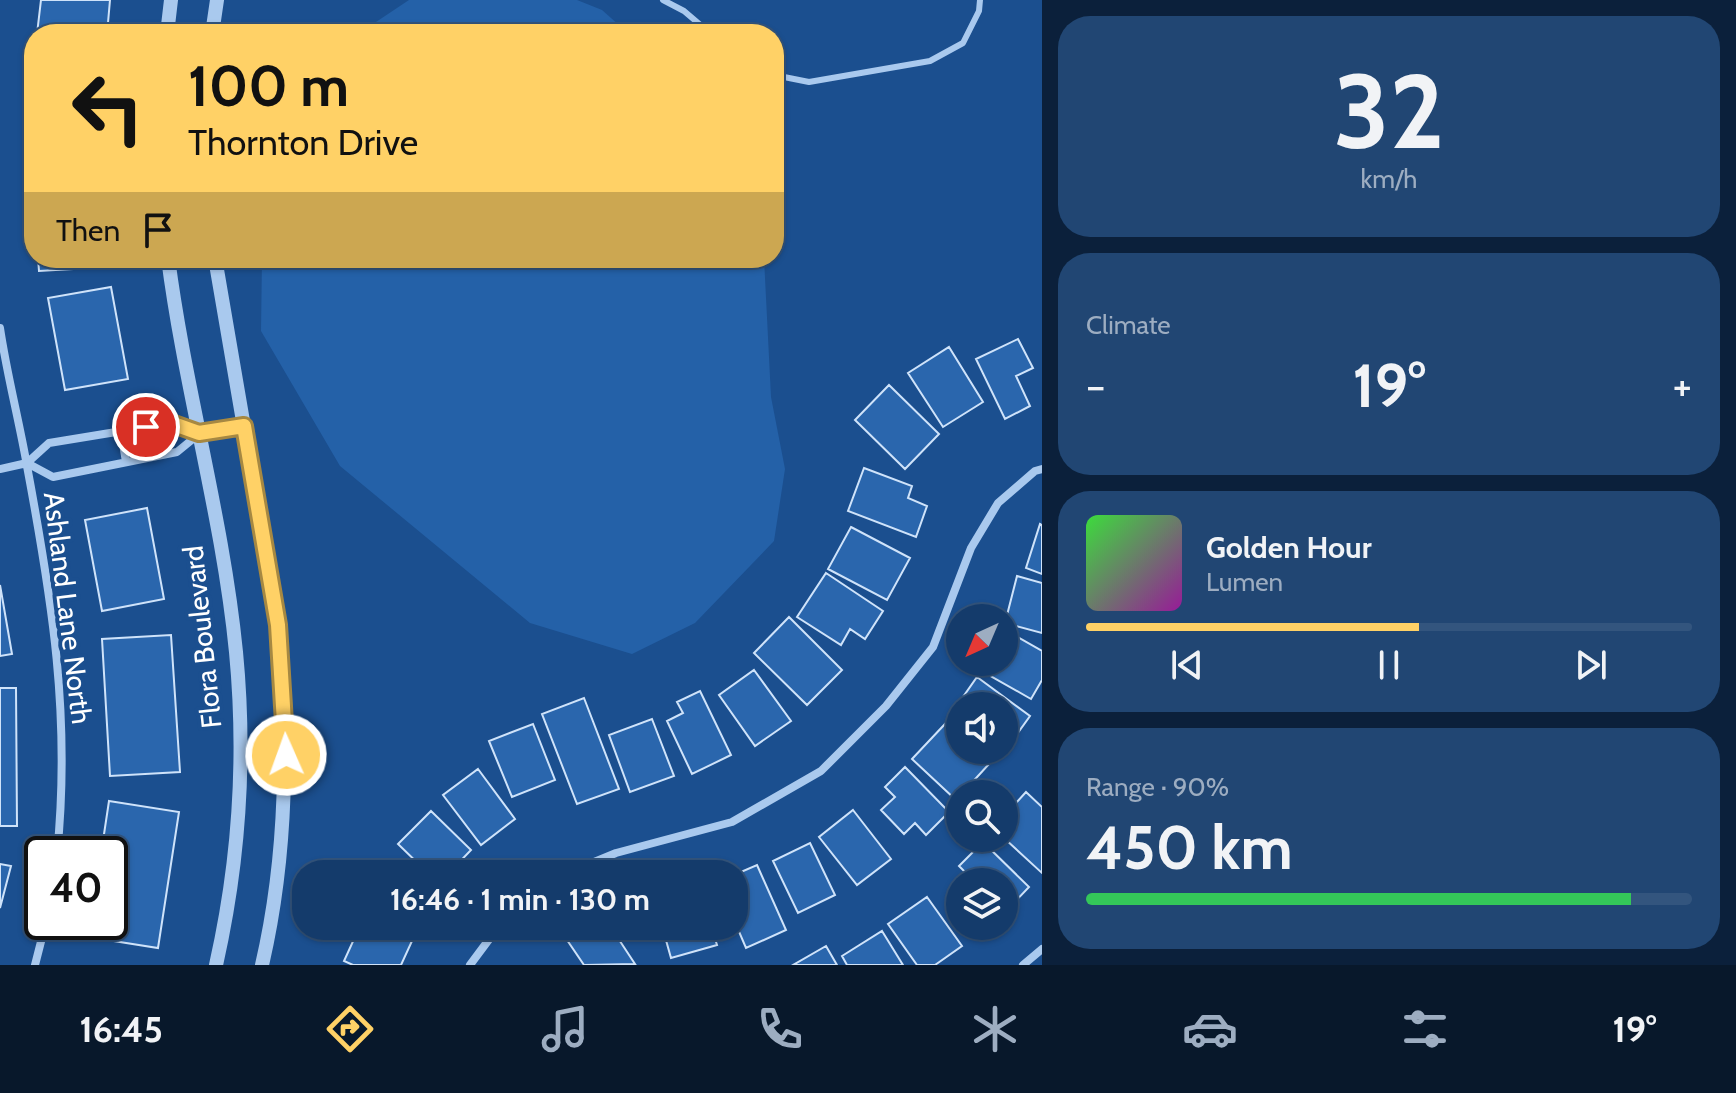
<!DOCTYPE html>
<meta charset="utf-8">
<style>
body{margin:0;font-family:Cabin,sans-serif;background:#214673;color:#f1f3f6;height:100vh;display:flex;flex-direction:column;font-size:30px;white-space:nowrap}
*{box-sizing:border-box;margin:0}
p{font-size:26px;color:#9dadc1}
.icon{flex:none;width:44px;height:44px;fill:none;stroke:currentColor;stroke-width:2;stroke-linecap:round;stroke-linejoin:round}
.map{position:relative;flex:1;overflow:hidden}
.panel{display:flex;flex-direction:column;gap:16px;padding:16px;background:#0b203b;width:694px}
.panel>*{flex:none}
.top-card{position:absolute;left:24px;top:24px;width:760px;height:244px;border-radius:32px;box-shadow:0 2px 6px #0004,0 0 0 2px #33557e;background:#ffd166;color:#111;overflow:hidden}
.needle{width:52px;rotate:224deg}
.tools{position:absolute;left:946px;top:604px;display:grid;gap:16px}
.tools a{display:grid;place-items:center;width:72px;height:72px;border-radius:50%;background:#143b6b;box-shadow:0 2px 6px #0004,0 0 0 2px #33557e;font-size:40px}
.speed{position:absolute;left:24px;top:836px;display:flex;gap:16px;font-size:40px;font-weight:700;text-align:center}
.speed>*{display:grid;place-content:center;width:104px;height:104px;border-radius:50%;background:#143b6b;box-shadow:0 2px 6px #0004,0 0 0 2px #33557e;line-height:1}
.speed .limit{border:4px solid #111;border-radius:12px;background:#fff;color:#111}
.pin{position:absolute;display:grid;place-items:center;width:68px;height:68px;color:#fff;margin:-34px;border:4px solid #fff;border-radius:50%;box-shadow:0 2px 8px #0007}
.me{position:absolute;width:88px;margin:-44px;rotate:358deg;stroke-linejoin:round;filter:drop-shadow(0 0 6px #0008)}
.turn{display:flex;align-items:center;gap:28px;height:168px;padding:0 32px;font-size:36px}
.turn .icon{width:104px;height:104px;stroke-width:2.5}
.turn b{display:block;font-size:56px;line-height:68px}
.then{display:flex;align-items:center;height:76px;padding:0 32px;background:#0003;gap:16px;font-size:30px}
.big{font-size:60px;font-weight:800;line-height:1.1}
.panel .widget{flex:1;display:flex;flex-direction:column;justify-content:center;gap:12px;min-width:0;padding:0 28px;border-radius:32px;background:#214673}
.panel .dial{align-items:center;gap:0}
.dial b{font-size:104px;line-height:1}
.song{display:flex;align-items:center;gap:24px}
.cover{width:96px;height:96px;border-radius:12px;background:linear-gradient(135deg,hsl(120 70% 55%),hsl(300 70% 35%))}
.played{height:8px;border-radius:4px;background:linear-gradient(90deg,#ffd166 55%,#33557e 55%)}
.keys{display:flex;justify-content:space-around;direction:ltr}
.heat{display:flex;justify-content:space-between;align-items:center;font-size:44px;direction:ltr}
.charge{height:12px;border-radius:6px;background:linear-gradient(90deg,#34c759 90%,#33557e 0)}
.trip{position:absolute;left:292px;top:860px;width:456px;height:80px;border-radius:32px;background:#143b6b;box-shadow:0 2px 6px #0004,0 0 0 2px #33557e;font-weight:800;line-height:80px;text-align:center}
.tabs{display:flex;height:128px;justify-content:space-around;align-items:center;background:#08182b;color:#9dadc1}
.tabs .icon{width:56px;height:56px}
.tabs .active{color:#ffd166}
.tabs b{font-size:36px;color:#f1f3f6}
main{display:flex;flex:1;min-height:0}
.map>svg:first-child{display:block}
.green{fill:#2461a8}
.building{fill:#2a66ad;stroke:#cfe3fa;stroke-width:2}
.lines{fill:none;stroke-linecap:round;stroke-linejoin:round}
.service{stroke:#a9c9ee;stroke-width:6}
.minor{stroke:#a9c9ee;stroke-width:8}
.tertiary{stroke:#a9c9ee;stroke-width:14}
.route-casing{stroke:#a68842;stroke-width:20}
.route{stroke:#ffd166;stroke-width:14}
.labels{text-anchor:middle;stroke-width:8;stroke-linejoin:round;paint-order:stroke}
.street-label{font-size:28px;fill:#fff;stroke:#1b4f8f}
</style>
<main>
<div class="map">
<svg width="1042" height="965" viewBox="0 0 1042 965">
<rect width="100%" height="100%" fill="#1b4f8f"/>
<path class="green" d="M409 0H577L602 10 629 34H358Z
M262 258H764L771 397 785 469 774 541 695 623 632 654 530 623 340 466 261 331Z"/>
<path class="building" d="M41 0H110L107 34H37Z
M38 258H108V267L39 271Z
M111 287 128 379 65 390 48 298Z
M1018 339 1033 368 1016 376 1030 406 1005 419 976 359Z
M949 347 983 402 943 427 908 373Z
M889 385 939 434 905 469 855 420Z
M864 468 912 486 908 498 927 506 916 537 848 511Z
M147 508 164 599 102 611 85 520Z
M1040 524 1042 525V574L1026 568Z
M851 527 910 558 887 600 828 569Z
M826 573 883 611 865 639 850 629 841 645 797 617Z
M1017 576 1042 583V633L1005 623Z
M0 585 12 654 0 656Z
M789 617 842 670 807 705 754 653Z
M171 635 180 772 110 776 102 639Z
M1016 636 1042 651V680L1031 699 980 670 984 662H1004V649L1007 650Z
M754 670 791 721 755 746 719 695Z
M977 677 1030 716 1002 755 995 750H1004V706H960V725L949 717Z
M0 688H16L17 826H0Z
M700 691 731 755 692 774 667 721 683 713 677 702Z
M584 698 619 789 577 804 542 714Z
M652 719 674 776 630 792 609 735Z
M533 724 555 780 512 797 489 741Z
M945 724 960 737V750H974L989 764 956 800 912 759Z
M905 767 949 812 926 835 915 823 904 834 881 810 895 797 885 787Z
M478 769 515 819 481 845 443 795Z
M1026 792 1042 807V873L1004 838V816Z
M109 801 179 812 158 948 88 937 90 922H110V854H101Z
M853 810 891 859 857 885 819 837Z
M431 811 471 850 448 874H429L398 844Z
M983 842 1029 887 1007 910 1004 907V882H963L969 876 959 866Z
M810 843 835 895 798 913 773 861Z
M0 864 11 866 0 908Z
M757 865 786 930 746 948 734 920V875Z
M927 897 962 946 935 965H917L888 924Z
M360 926H380L412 941 401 965H353L344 961Z
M581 926H610L635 964 584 965 565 937Z
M662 926H711L717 945 671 958Z
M882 931 903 965H847L842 956Z
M826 946 837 965H793Z"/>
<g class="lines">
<path class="service" d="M663 0 684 11 711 34
M774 75 809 82 930 61 963 43 979 11 980 0"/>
<path class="minor" d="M0 328C7 375 19 420 27 466 52 600 71 717 57 854
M121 431 126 462
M27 463 53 477 177 452 199 434
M0 469 27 463 49 443 171 423 199 433 244 426
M565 874 616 853 732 822 821 771 886 706 933 647 971 548 998 503 1035 471 1042 469
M35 965 46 922
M470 965 499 926
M1023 965 1042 949"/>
<path class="tertiary" d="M167 34 171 0
M212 34 217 0
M168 258C185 390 223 519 236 652 246 756 239 863 216 965
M215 258 278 625C288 739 288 853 262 965"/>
</g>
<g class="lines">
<g class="route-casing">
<path id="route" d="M146 427 171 423 199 433 244 426 278 625 286 755"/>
</g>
<use href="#route" class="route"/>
</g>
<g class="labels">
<g class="street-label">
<text transform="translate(68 608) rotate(83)" y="10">Ashland Lane North</text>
<text transform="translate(202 637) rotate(-96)" y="10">Flora Boulevard</text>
</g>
</g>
</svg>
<div class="tools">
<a><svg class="needle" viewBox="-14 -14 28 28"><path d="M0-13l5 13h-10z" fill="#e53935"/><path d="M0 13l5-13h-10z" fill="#9dadc1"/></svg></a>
<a><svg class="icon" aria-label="sound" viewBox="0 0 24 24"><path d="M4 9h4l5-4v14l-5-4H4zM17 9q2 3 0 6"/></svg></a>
<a><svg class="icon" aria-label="search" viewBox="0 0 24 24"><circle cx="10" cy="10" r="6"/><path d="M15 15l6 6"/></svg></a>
<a><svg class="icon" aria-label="layers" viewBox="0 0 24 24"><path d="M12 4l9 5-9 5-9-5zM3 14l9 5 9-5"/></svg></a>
</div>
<div class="speed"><div class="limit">40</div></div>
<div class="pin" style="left:146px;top:427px;background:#d93025"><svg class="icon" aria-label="arrive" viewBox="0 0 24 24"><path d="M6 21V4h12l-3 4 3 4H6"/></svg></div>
<svg class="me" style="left:286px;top:755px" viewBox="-20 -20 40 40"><circle r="17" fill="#ffd166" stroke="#fff" stroke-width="3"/><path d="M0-11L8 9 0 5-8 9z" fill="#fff"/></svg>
<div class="trip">16:46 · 1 min · 130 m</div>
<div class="top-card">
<div class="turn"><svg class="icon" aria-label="left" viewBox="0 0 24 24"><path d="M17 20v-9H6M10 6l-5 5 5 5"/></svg><div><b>100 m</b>Thornton Drive</div></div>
<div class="then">Then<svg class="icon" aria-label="arrive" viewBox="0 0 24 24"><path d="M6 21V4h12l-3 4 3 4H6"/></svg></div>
</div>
</div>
<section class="panel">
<div class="widget dial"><b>32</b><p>km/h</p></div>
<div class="widget"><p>Climate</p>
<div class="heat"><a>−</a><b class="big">19°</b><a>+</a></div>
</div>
<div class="widget">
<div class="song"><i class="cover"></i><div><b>Golden Hour</b><p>Lumen</p></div></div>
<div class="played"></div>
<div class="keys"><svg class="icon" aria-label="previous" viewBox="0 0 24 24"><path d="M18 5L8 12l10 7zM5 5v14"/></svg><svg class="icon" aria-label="pause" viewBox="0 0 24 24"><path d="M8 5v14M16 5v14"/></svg><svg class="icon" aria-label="next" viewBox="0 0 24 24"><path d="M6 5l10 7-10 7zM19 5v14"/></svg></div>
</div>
<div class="widget"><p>Range · 90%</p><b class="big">450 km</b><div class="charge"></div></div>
</section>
</main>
<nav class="tabs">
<b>16:45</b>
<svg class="icon active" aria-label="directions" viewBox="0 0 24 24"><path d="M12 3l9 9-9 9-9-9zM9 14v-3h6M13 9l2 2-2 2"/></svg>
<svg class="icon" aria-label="music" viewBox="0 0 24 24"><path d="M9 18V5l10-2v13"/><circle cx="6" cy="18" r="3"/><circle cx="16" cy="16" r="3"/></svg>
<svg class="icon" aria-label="phone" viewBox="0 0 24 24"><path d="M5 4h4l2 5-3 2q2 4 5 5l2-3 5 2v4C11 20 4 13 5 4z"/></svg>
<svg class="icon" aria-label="climate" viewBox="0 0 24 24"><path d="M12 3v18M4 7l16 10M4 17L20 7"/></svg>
<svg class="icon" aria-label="car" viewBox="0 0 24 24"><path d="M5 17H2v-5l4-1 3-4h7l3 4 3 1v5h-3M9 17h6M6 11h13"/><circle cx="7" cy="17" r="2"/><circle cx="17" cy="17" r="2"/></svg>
<svg class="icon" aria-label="filters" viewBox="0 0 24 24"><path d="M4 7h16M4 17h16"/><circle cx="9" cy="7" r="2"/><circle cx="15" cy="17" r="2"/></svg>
<b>19°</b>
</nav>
